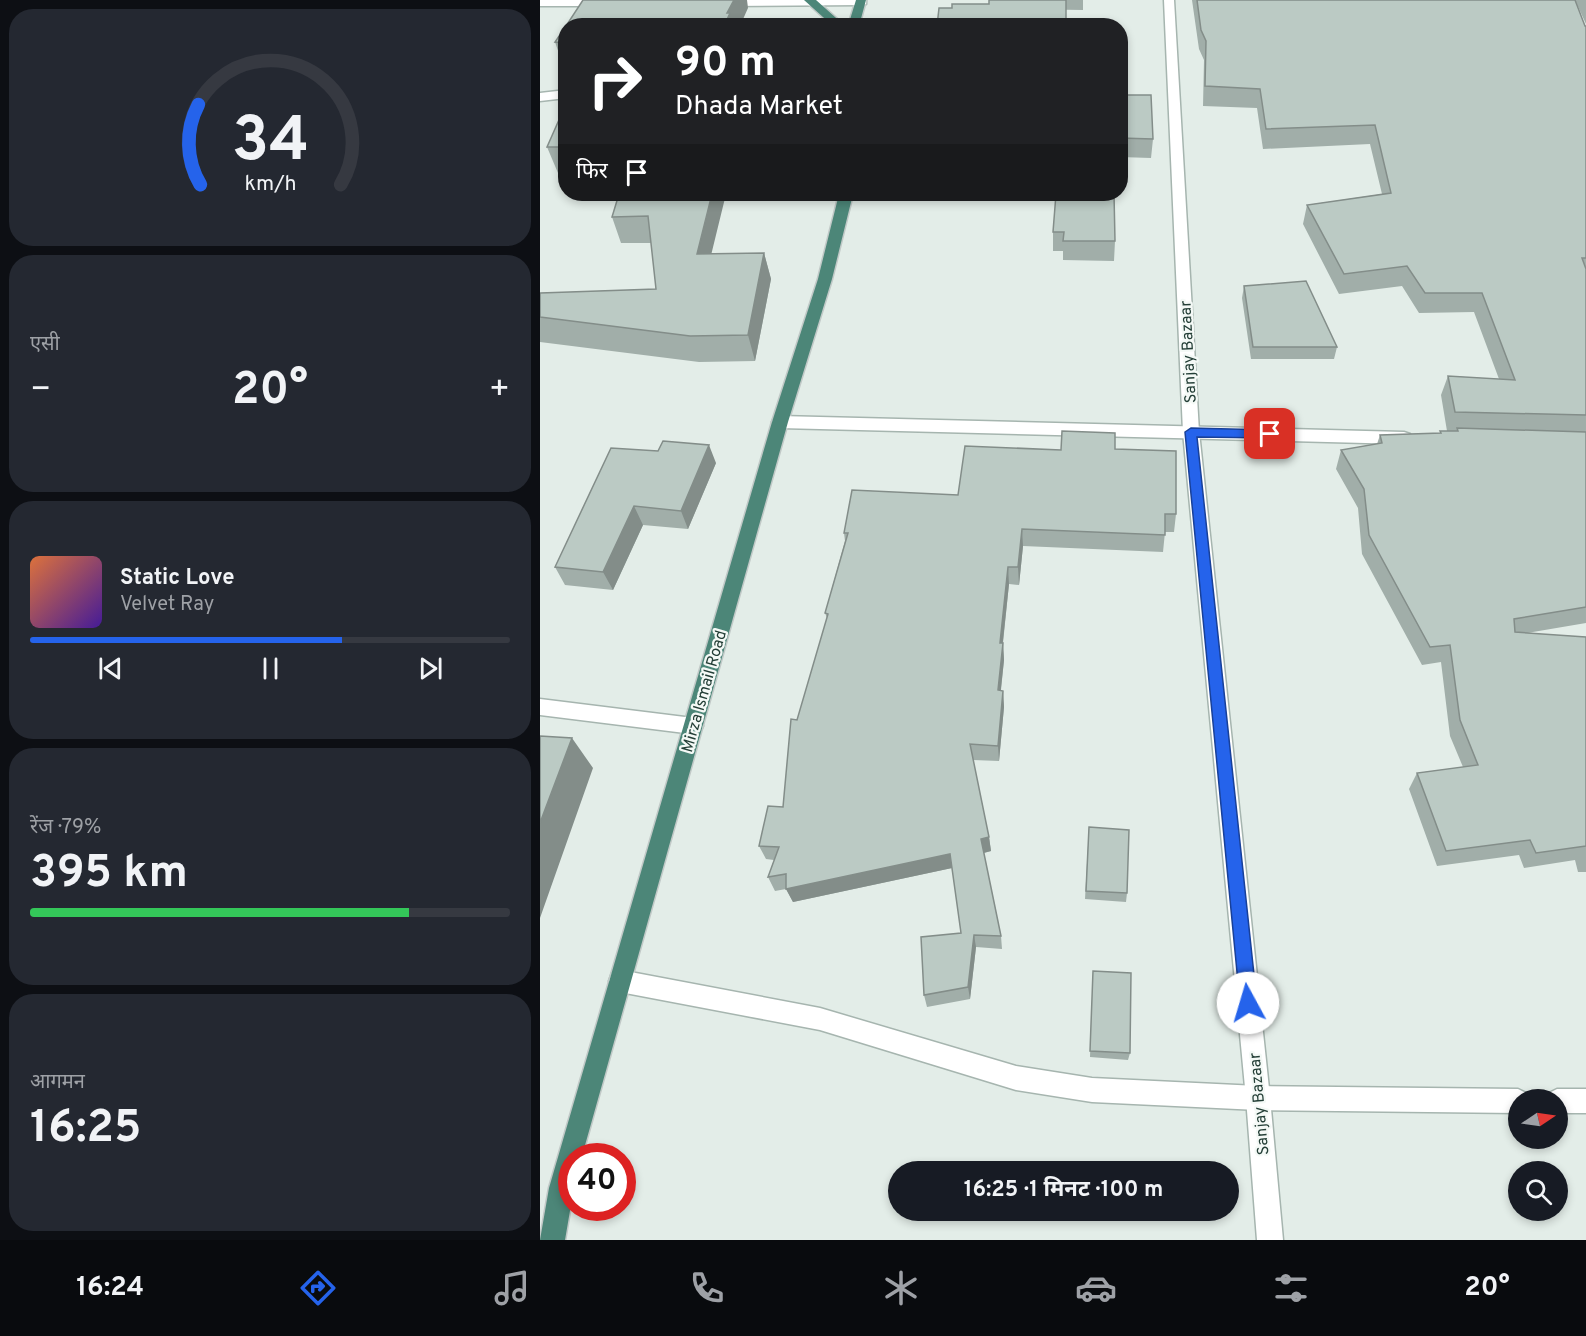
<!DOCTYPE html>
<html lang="hi">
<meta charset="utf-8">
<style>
body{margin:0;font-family:Overpass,"Noto Sans Devanagari",sans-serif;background:#242831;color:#f1f3f6;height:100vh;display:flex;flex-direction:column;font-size:22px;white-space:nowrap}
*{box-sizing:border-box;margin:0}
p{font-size:20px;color:#9ea1a6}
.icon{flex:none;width:33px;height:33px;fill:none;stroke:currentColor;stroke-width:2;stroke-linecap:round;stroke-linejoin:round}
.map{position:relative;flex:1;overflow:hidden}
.panel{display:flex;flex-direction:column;gap:9px;padding:9px;background:#0d0f14;width:540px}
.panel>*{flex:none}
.top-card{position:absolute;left:18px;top:18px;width:570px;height:183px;border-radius:24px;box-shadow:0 3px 9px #0003;background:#202124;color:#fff;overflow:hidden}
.needle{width:39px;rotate:77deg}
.fabs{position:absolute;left:968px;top:1089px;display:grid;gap:12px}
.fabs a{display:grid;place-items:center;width:60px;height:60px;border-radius:50%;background:#171b24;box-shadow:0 3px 9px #0003;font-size:30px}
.speed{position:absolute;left:18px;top:1143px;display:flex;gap:12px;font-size:30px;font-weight:700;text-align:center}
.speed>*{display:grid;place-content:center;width:78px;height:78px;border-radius:50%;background:#171b24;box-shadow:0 3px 9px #0003;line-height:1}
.speed .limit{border:9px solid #d22;background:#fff;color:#111}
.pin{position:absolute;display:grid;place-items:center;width:51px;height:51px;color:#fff;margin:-26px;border-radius:12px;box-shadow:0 3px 9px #0006}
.me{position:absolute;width:66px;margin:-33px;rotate:354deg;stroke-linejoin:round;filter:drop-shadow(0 0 4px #0008)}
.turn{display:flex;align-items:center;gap:21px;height:126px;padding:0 18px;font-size:27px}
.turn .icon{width:78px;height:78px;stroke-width:2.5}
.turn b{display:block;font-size:42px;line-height:51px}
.then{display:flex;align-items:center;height:57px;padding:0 18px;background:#0003;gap:12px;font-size:22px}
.big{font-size:45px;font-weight:700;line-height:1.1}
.panel .widget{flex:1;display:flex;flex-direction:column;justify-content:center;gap:9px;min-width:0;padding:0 21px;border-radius:24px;background:#242831}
.panel .dial{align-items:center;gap:0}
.dial svg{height:156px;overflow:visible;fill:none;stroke:#363941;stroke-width:7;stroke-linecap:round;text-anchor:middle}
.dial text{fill:#f1f3f6;stroke:none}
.song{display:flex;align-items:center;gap:18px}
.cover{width:72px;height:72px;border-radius:9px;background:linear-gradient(135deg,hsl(20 70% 55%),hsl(260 70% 35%))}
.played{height:6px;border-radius:3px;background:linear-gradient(90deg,#2563eb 65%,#363941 65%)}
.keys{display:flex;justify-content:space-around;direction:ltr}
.heat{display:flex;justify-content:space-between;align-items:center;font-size:33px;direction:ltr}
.charge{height:9px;border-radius:4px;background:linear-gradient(90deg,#34c759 79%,#363941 0)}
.trip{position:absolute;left:348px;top:1161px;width:351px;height:60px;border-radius:30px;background:#171b24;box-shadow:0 3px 9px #0003;font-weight:700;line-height:60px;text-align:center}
.tabs{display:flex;height:96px;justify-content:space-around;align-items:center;background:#090b0e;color:#9ea1a6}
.tabs .icon{width:42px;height:42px}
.tabs .current{color:#2563eb}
.tabs b{font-size:27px;color:#f1f3f6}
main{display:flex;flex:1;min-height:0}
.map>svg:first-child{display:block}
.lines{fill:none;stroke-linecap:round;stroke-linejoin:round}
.service-casing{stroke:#a6b5af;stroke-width:3}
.minor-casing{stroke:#a6b5af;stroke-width:3}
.tertiary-casing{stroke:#a6b5af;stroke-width:3}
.trunk-casing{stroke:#c1c9c7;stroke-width:3}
.service{fill:#fff;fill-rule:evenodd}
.minor{fill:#fff;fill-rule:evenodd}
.tertiary{fill:#fff;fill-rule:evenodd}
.trunk{fill:#4c8678;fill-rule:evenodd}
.wall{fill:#a1aea9}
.shaded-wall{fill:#838d89}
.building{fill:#bbcac4;stroke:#838d89;stroke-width:1.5}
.route{fill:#2563eb;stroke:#184099;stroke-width:1.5}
.labels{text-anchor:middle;stroke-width:4.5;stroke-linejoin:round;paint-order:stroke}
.street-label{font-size:16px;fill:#233e36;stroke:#f4f9f6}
</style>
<main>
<section class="panel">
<div class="widget dial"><svg viewBox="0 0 100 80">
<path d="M14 69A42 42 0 1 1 86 69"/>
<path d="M14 69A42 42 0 0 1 13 28" stroke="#2563eb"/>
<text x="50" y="56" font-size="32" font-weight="700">34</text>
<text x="50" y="72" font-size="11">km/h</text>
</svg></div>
<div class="widget"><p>एसी</p>
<div class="heat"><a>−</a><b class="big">20°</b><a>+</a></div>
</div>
<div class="widget">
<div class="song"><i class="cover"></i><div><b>Static Love</b><p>Velvet Ray</p></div></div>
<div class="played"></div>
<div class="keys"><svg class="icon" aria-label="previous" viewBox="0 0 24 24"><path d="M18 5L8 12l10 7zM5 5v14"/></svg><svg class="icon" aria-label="pause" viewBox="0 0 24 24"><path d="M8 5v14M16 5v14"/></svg><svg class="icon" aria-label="next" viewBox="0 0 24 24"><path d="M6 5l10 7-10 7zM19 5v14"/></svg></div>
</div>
<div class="widget"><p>रेंज · 79%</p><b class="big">395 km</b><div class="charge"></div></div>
<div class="widget"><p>आगमन</p><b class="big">16:25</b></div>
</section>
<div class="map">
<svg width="1046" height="1240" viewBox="0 0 1046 1240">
<rect width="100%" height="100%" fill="#e3ede8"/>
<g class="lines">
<g class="service-casing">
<path id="service" d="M0 699 153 718 160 720 163 726 160 732 153 734 0 715Z"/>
</g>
<g class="minor-casing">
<path id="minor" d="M26 90V98L0 101V93Z
M240 416 864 432 870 434 872 438 870 442 864 444 240 428 234 426 232 422 234 418Z
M80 970 280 1008 476 1066 552 1078 718 1086 978 1089 986 1093 989 1100H978V1113L718 1110 552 1102 476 1090 280 1030 80 992 72 989 69 981 72 973Z
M1017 1089H1046V1113H1017V1100H1006L1009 1093Z"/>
</g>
<g class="tertiary-casing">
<path id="tertiary" d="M0 0H66L70 3 65 6H0Z
M326 0V4L322 5 183 6 178 3 182 0Z
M624 0H634L659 432 730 1098 743 1240H717L706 1098 643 432Z"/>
</g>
<g class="trunk-casing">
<path id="trunk" d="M264 0H276L305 26H293Z
M316 0H326L319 26H308Z
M299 194H313L292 279 248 422 42 1156H32V1199L25 1240H0L9 1188 232 422 278 279Z"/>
</g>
<use href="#service" class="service"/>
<use href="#minor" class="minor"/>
<use href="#tertiary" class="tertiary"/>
<use href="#trunk" class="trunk"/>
</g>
<path class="wall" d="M449 0H543V10L412 8 449 4Z
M652 0H1035L1045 26H1046V623L987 633 1046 637V872H1038L1035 860 984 868 979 855 897 866 869 789 877 773 923 767 910 736 901 662 882 665 822 554 818 508 796 469 801 450 837 444 840 435 900 433V431H907L901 395 908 376 959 379 934 312 879 313 862 286 799 294 763 224 767 205 842 194 830 144 723 149 717 108 663 106 664 60 659 49Z
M1035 0H1046V24Z
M26 26V68H24L15 42Z
M580 95 613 139 611 158 580 157Z
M26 104V173H18L7 147Z
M79 194 171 254 224 253 231 279 215 361 159 362 0 342V293L116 289 111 243H81L72 217Z
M516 194 575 241 574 261 523 260V251H513V232Z
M704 286 797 347 794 359H711L702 298Z
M71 448 176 463 148 529 103 525 73 590 25 585 15 567Z
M575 449 636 514 634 532H625L623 552 483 546 479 585 469 584 463 643 464 660 461 690 463 691 464 707 459 761 433 760 449 837 451 851 444 853 461 936 462 949 436 947 430 999 387 1007 384 995 421 933 412 868 253 902 246 889 235 891 228 877 234 860 226 859 219 846 243 807 257 720 287 618 285 613 305 541 304 533 418 495 521 450Z
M549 827 587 893 586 902 545 899Z
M553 971 590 1053 588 1060 550 1057Z"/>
<path class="shaded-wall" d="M194 0H207L208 8 200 26H184L187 13Z
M172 194H186L165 280 157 254Z
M224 253 231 279 215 361 208 335Z
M169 445 176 463 148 529 141 511Z
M94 506 103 525 73 590 63 572Z
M482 529 483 546 479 585 478 567Z
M468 567 469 584 461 659 460 643Z
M463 643 464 660 459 706 458 690Z
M463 691 464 707 459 761 458 746Z
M32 738 53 768 0 918V823Z
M449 837 451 851 443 853 441 839Z
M410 854 412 868 253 902 246 889Z
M434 935 436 947 430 999 428 987Z"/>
<path class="building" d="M43 0H194L187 13H190L184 26H26Z
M449 0H526V26H397L399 8H412V4H449Z
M657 0H1035L1045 26H1046V258H1042L1046 269V415L915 412 908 376 975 380 942 293H885L867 266 804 274 767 205 851 193 835 125 726 129 720 89 665 86 666 41 661 30Z
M26 26V43L15 42Z
M580 95H611L613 139 580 138Z
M26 104V147H7Z
M79 194H172L157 254 224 253 208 335 150 336 0 317V293L116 289 108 216 72 217Z
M516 194H574L575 241H523L524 232H513Z
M766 281 797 347H713L704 286Z
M917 428 1046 432V607L974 619 975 632 1046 637V846L996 853 990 840 906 851 877 773 938 765 920 720 910 645 890 647 829 535 824 489 801 450 842 443 840 435 901 433 900 431H918Z
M522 431 575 433V449L636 451V514H625V535L482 529 478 567H468L460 643H463L458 690 463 691 458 746 430 744 449 837 441 839 461 936 434 935 428 987 384 995 381 937 421 933 410 854 246 889V874L228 877 239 847 219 846 228 806 243 807 251 719 257 720 288 614 285 613 308 533H304L312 490 418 495 425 446 521 450Z
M123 441 169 445 141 511 94 506 63 572 15 567 71 448 118 451Z
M0 736 32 738 0 823Z
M549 827 589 830 587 893 546 891Z
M553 971 591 973 590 1053 550 1051Z"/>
<path class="route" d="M651 428 730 430 736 434 730 438 657 437 717 1003 714 1009 708 1012 702 1009 700 1003 645 432Z"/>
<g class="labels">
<g class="street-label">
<text transform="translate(647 352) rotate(-93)" y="6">Sanjay Bazaar</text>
<text transform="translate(163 691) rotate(-74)" y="6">Mirza Ismail Road</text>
<text transform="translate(718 1104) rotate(-95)" y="6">Sanjay Bazaar</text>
</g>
</g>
</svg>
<div class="fabs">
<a><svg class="needle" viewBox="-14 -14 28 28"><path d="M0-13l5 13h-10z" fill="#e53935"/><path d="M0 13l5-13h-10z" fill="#9ea1a6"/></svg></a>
<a><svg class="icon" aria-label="search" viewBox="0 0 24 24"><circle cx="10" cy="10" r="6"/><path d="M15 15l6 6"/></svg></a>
</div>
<div class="speed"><div class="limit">40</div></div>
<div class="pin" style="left:730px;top:434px;background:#d93025"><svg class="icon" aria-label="arrive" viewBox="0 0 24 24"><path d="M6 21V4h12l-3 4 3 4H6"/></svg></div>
<svg class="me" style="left:708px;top:1003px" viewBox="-20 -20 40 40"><circle r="19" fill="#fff"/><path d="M0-13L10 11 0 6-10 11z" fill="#2563eb"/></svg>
<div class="trip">16:25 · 1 मिनट · 100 m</div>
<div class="top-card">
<div class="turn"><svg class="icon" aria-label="right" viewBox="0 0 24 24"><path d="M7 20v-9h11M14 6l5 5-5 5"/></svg><div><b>90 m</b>Dhada Market</div></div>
<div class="then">फिर<svg class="icon" aria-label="arrive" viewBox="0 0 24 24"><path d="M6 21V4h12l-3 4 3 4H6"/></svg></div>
</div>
</div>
</main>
<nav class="tabs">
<b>16:24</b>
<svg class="icon current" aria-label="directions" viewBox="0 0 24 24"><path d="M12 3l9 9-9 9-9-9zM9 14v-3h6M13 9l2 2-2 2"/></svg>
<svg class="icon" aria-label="music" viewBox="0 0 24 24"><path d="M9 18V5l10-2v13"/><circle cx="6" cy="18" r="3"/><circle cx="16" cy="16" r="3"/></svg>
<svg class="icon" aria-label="phone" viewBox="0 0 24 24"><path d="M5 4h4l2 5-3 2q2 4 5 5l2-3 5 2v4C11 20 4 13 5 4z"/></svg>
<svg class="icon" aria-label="climate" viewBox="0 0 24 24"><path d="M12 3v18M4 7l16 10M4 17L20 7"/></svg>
<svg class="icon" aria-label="car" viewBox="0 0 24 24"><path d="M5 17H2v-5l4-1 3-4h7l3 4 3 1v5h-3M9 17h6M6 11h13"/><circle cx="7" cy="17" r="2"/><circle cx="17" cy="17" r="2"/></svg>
<svg class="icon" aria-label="filters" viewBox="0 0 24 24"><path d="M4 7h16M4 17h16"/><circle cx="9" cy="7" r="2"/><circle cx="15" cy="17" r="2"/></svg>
<b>20°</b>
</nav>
